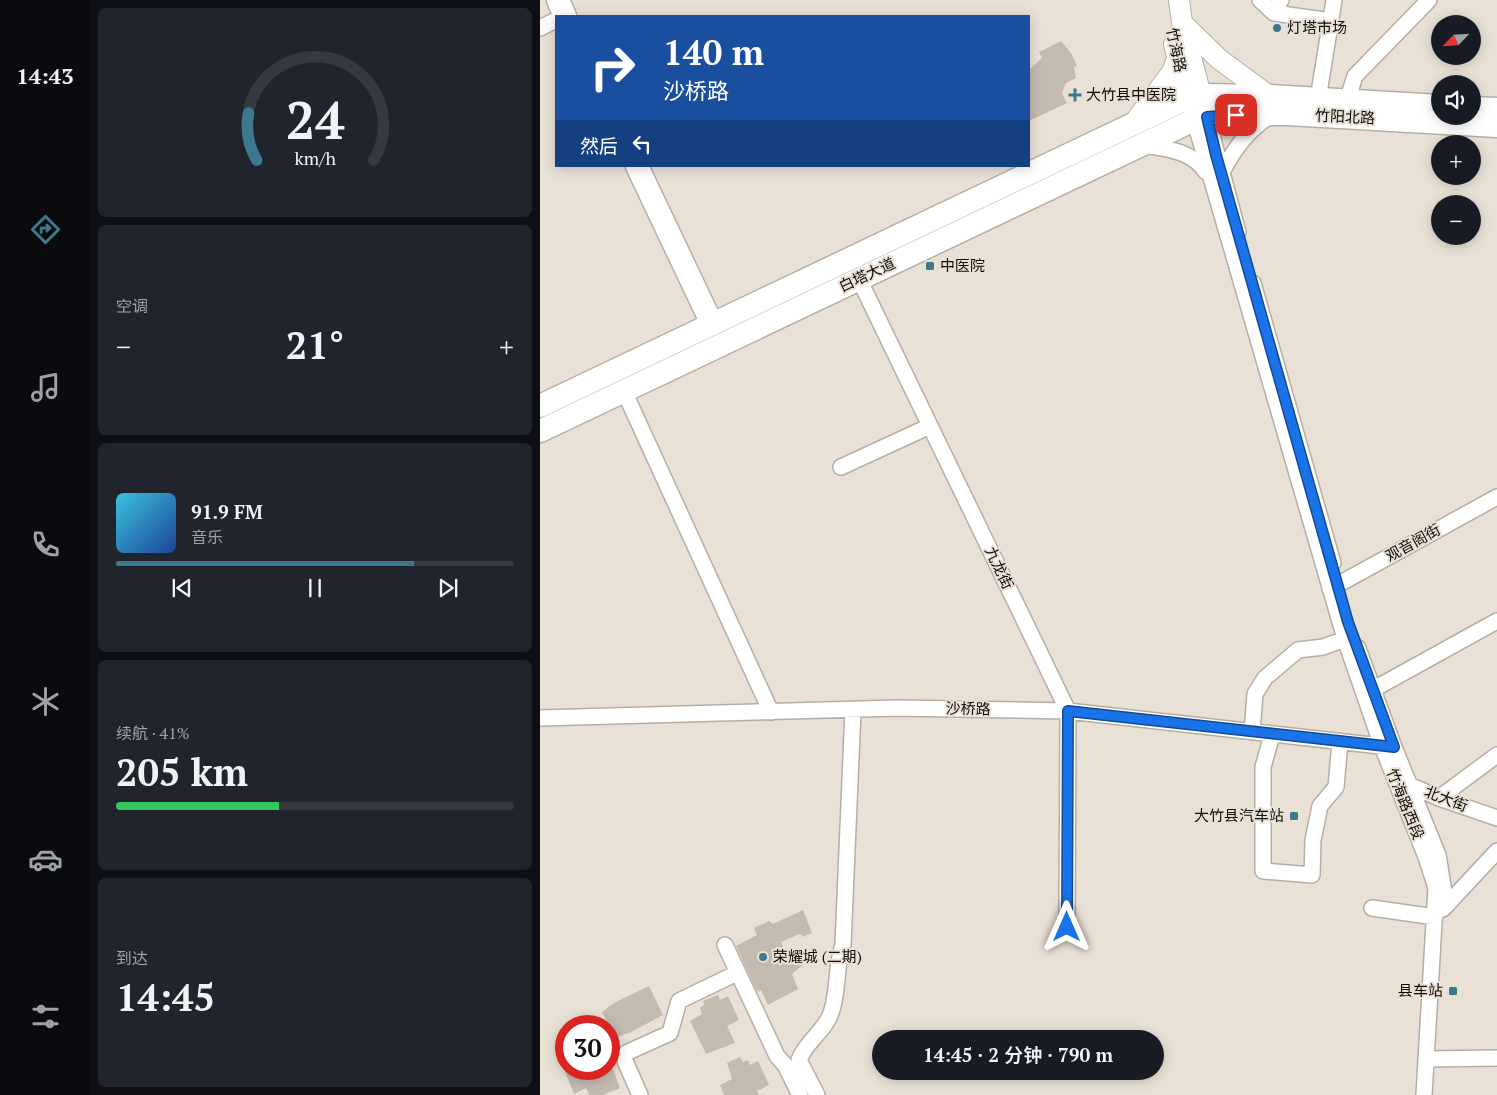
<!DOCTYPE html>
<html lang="zh">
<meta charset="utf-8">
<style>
body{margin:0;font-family:"PT Serif","Noto Sans SC",serif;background:#20242c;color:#f1f3f6;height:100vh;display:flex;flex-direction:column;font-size:19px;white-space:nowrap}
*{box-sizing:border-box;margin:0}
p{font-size:16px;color:#9ea1a6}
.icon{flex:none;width:28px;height:28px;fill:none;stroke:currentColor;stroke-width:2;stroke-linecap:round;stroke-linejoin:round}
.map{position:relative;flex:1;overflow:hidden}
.sheet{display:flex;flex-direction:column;gap:8px;padding:8px;background:#0d0f14;width:450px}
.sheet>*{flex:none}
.hud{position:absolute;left:15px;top:15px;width:475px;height:152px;border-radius:0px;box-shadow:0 2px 12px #0003;background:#1a4fa0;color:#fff;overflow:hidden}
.needle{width:32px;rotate:245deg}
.buttons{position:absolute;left:891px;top:15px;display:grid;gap:10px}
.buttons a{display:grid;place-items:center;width:50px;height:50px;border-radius:50%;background:#171b24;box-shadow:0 2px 12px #0003;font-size:25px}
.speed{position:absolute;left:15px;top:1015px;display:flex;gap:10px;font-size:25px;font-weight:700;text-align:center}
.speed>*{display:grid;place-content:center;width:65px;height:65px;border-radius:50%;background:#171b24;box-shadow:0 2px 12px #0003;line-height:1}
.speed .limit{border:8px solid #d22;background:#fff;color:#111}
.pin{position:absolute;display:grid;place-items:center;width:42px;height:42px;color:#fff;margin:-21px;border-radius:10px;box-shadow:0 2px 8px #0006}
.me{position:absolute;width:55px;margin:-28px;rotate:0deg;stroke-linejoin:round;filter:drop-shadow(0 0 4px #0008)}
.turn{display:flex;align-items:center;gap:18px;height:105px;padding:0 25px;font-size:22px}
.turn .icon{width:65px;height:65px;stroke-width:2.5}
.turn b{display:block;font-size:35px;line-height:42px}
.then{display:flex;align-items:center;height:48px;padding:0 25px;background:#0003;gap:10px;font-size:19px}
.big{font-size:38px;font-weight:600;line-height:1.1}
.sheet .widget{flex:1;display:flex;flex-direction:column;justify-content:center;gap:8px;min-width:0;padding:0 18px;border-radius:8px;background:#20242c}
.sheet .dial{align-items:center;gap:0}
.dial svg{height:130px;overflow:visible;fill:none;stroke:#363941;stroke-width:7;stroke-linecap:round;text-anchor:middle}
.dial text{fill:#f1f3f6;stroke:none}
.song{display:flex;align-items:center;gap:15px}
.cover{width:60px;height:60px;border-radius:8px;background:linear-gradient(135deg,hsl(190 70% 55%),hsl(220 70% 35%))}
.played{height:5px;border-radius:2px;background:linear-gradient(90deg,#3c798f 75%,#363941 75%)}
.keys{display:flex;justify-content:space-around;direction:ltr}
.heat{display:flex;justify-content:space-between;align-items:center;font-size:28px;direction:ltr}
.charge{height:8px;border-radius:4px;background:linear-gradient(90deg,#34c759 41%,#363941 0)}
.trip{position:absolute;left:332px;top:1030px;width:292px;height:50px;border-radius:25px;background:#171b24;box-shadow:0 2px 12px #0003;font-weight:600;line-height:50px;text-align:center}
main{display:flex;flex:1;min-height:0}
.menu{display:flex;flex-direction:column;width:90px;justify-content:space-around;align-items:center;background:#090b0e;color:#9ea1a6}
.menu .icon{width:35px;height:35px}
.menu .active{color:#3c798f}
.menu b{font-size:22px;color:#f1f3f6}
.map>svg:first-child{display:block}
.building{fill:#c3bbb0}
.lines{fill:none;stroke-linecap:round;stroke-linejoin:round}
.minor-casing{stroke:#b6aea3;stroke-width:18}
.major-casing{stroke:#b6aea3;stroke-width:22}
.highway-casing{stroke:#b6aea3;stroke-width:25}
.minor{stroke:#fff;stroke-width:15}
.major{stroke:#fff;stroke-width:20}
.highway{stroke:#fff;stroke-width:22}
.route-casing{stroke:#114b97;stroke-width:12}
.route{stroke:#1a73e8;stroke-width:9}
.poi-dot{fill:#3c798f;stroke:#eae1d6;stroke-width:2}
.labels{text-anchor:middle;stroke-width:4;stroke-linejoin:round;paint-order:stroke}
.poi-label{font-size:15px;fill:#0e0b08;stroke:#eae1d6;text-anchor:start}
.street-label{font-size:15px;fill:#0e0b08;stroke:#eae1d6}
</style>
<main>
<nav class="menu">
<b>14:43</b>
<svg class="icon active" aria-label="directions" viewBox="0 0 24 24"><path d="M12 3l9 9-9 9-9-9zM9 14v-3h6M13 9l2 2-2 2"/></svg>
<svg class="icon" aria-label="music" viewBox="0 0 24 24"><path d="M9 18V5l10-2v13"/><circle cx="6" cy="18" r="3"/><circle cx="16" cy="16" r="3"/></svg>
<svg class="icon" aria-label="phone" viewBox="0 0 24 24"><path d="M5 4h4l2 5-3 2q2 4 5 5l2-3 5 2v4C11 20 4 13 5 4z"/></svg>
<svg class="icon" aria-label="climate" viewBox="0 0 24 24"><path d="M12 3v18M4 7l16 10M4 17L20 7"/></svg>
<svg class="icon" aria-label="car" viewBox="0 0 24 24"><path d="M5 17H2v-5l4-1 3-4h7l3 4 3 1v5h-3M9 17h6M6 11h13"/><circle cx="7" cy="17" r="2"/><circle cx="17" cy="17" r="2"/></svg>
<svg class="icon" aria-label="filters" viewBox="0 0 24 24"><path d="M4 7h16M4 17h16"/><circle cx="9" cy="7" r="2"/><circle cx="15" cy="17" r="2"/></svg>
</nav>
<section class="sheet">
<div class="widget dial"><svg viewBox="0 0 100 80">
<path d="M14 69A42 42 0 1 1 86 69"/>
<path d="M14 69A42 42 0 0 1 9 40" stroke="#3c798f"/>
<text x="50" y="56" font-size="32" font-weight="700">24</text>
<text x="50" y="72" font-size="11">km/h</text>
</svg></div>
<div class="widget"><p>空调</p>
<div class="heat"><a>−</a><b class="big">21°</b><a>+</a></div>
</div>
<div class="widget">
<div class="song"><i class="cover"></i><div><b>91.9 FM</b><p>音乐</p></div></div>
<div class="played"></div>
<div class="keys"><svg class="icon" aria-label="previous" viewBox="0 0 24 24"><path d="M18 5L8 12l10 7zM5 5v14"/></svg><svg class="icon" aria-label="pause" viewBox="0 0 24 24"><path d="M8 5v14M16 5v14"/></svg><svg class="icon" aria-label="next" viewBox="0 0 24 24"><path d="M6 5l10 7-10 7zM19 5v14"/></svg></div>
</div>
<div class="widget"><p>续航 · 41%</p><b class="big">205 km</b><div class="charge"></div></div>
<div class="widget"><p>到达</p><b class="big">14:45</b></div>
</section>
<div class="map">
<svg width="957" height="1095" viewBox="0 0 957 1095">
<rect width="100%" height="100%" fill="#eae1d6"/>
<path class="building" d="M521 41 531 53 537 66 534 67 536 78 526 83 522 93 527 103 489 121V70L502 58 499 52Z
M263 910 272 933 262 937 261 934 257 935 241 942 248 957 258 953 264 964 252 974 258 989 228 1005 221 990 218 992 215 987 196 946 217 935 214 928 229 921 233 924Z
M109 986 123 1015 91 1032 69 1040V1026L62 1012 74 1003Z
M178 995 180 1000 188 996 199 1020 187 1026 195 1043 166 1054 150 1021 162 1014 160 1008 164 1005 163 1001Z
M200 1057 203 1062 208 1060 210 1065 218 1061 229 1085 217 1091 219 1095H184L180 1085 192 1079 187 1063Z
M24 1069H73L80 1088 63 1095H49L46 1088 34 1094Z"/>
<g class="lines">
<g class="minor-casing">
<path id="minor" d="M720 0 734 13 741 0
M734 13 791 21
M0 28 16 20
M778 99 794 0
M807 101 815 76 889 0
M652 112 805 639 842 746 886 857 896 888 884 1095
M667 117 698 232
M603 145C627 149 651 150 666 172
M681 174C694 149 708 129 733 114
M319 279 528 711 527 927
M713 283 793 563
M84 391 231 712
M301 467 390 426
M790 589 957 497
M818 648 854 747 898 855 904 892
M834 689 957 621
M0 718 357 708 528 711 849 747
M712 732 715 694 725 678 758 650 783 647 805 639
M732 735 723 767V871L772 875 773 840 780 806 796 787 800 742
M865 783 899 798 957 818
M899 798 957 755
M832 908 895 917
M903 909 957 851
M185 945 237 1056 245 1065 260 1095
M887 1059 957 1058
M100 1095 85 1061 86 1053 130 1033 139 1001 197 973
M277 1095 259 1060C266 1041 285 1031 291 1013 299 991 295 967 303 945L313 710"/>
</g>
<g class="major-casing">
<path id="major" d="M639 0 642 22 665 111
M643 24 679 59 729 96
M634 44 648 98
M593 124 632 72 637 59"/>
</g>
<g class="highway-casing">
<path id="highway" d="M18 0 25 16
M932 108 957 109
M97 166 172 324
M0 406 648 98 661 95 729 96 900 106
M0 431 654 120 710 114H748L957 126"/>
</g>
<use href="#minor" class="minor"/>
<use href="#major" class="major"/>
<use href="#highway" class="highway"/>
</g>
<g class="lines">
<g class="route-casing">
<path id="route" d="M527 927 528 711 854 747 808 622 676 155 667 117 696 115"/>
</g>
<use href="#route" class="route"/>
</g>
<g class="poi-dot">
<circle cx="737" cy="28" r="5"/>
<path d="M532.5 87.5h5v5h5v5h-5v5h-5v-5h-5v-5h5z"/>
<rect x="385" y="261" width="10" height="10" rx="2.5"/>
<rect x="749" y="811" width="10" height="10" rx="2.5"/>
<circle cx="223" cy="957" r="5"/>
<rect x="908" y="986" width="10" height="10" rx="2.5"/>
</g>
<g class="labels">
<g class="poi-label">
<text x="747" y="33">灯塔市场</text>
<text x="546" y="100">大竹县中医院</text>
<text x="400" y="271">中医院</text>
<text x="744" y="821" text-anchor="end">大竹县汽车站</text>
<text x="233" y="962">荣耀城 (二期)</text>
<text x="903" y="996" text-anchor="end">县车站</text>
</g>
<g class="street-label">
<text transform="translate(636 50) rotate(78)" y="5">竹海路</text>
<text transform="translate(805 117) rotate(3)" y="5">竹阳北路</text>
<text transform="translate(327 275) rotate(-25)" y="5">白塔大道</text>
<text transform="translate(873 543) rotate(-29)" y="5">观音阁街</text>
<text transform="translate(459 568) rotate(64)" y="5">九龙街</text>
<text transform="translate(428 709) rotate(1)" y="5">沙桥路</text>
<text transform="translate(906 799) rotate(21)" y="5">北大街</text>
<text transform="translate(865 804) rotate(68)" y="5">竹海路西段</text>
</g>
</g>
</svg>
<div class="buttons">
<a><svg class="needle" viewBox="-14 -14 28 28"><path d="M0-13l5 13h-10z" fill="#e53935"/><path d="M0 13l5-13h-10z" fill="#9ea1a6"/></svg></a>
<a><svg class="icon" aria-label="sound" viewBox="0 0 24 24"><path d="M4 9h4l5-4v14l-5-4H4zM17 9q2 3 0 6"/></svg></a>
<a>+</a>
<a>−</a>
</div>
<div class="speed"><div class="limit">30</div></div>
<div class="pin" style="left:696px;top:115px;background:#d93025"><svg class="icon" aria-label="arrive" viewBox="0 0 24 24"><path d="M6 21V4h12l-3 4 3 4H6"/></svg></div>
<svg class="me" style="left:527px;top:927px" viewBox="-20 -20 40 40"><path d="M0-17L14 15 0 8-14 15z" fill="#1a73e8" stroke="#fff" stroke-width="4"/></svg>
<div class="trip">14:45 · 2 分钟 · 790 m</div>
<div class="hud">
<div class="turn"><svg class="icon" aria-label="right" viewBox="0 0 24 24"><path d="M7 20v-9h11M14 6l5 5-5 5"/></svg><div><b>140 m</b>沙桥路</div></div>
<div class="then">然后<svg class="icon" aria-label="left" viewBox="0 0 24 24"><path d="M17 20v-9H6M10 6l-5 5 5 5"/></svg></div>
</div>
</div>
</main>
